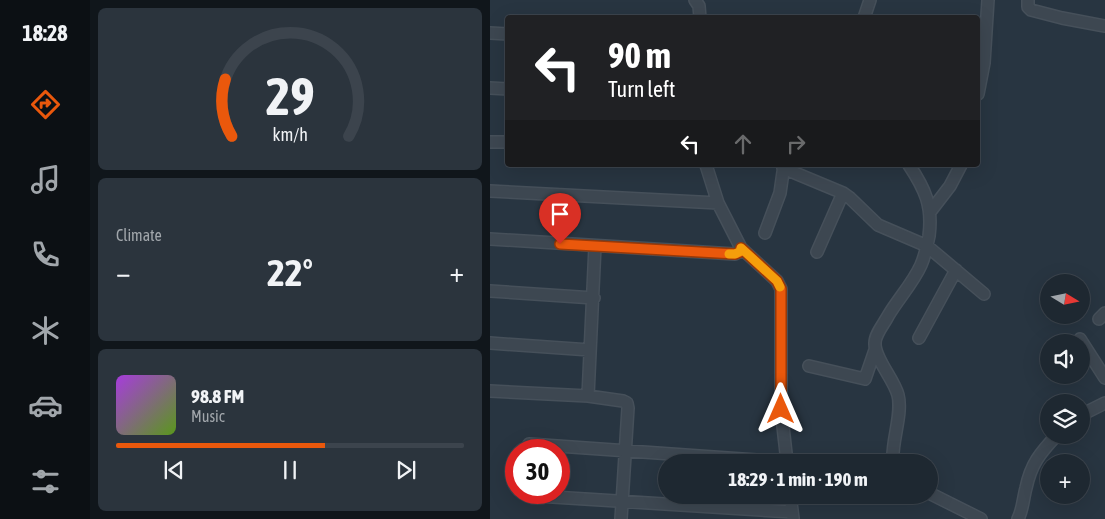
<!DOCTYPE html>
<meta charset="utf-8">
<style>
body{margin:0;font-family:"Asap Condensed",sans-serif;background:#2b343d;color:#f1f3f6;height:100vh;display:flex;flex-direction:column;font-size:19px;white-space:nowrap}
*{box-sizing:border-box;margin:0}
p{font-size:16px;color:#a1a6ab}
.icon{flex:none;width:28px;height:28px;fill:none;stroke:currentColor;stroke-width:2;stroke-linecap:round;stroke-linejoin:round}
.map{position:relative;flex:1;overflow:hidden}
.sheet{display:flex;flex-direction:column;gap:8px;padding:8px;background:#10161b;width:400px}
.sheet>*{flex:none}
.guide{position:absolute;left:15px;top:15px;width:475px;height:152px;border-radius:5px;box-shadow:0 5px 20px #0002,0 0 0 1px #3c444d;background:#202124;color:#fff;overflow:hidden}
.needle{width:32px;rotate:100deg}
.buttons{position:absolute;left:550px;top:274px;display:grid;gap:10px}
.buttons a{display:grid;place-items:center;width:50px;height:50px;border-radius:50%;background:#1e2831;box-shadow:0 5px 20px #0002,0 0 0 1px #3c444d;font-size:25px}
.speed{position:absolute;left:15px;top:439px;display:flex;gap:10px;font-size:25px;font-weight:700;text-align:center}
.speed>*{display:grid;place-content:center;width:65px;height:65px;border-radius:50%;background:#1e2831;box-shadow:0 5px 20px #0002,0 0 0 1px #3c444d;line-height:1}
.speed .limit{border:8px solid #d22;background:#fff;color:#111}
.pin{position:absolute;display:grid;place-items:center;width:42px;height:42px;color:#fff;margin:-51px -21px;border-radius:50% 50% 50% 0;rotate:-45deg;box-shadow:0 0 5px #0007}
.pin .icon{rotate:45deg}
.me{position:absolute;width:55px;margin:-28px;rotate:0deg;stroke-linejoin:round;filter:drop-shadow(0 0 4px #0008)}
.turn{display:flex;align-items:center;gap:18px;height:105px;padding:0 20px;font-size:22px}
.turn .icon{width:65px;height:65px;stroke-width:2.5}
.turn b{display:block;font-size:35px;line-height:42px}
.lanes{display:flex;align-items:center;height:48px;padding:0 20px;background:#0003;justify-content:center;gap:25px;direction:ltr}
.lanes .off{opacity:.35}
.big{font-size:38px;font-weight:700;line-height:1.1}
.sheet .card{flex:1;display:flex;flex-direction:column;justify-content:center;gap:8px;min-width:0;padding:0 18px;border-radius:8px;background:#2b343d}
.sheet .dial{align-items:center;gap:0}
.dial svg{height:130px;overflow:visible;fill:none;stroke:#3c444d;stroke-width:7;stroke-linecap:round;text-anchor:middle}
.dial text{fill:#f1f3f6;stroke:none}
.song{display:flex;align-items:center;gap:15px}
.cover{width:60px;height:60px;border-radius:8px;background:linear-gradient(135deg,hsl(280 70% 55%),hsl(90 70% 35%))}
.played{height:5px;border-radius:2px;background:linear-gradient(90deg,#ea580c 60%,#3c444d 60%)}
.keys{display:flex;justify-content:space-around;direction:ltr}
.heat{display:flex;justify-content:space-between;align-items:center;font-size:28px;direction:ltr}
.trip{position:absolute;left:168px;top:454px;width:280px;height:50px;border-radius:25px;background:#1e2831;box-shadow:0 5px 20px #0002,0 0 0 1px #3c444d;font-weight:700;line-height:50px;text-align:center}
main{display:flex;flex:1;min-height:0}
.tab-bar{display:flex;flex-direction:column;width:90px;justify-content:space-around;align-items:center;background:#0c1014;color:#a1a6ab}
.tab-bar .icon{width:35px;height:35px}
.tab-bar .current{color:#ea580c}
.tab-bar b{font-size:22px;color:#f1f3f6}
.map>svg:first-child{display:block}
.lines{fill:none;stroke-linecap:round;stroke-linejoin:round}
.street-casing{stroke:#46505a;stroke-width:14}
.street{stroke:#3d4751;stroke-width:11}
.route-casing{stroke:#983908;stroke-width:12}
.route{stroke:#ea580c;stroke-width:9}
.slow{stroke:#f59e0b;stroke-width:9}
</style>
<main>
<nav class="tab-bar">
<b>18:28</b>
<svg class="icon current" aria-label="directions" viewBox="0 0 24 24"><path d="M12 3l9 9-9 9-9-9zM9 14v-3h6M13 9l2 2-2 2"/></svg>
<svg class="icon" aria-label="music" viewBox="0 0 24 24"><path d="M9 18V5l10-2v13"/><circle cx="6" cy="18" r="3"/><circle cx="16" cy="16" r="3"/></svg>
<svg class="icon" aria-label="phone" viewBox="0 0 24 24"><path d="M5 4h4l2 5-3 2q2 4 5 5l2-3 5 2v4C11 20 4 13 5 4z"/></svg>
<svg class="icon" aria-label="climate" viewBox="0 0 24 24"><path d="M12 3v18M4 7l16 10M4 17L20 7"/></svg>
<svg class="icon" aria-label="car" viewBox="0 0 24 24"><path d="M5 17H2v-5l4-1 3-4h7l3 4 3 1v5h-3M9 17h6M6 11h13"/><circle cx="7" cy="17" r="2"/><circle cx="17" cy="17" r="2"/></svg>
<svg class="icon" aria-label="filters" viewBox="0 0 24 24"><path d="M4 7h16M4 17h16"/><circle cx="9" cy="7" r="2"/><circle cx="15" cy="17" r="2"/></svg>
</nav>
<section class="sheet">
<div class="card dial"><svg viewBox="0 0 100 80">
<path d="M14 69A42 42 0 1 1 86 69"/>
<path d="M14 69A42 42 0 0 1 10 34" stroke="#ea580c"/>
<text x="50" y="56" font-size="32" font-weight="700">29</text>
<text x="50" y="72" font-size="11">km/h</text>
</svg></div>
<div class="card"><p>Climate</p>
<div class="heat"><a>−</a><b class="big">22°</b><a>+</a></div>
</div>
<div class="card">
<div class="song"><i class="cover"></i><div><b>98.8 FM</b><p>Music</p></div></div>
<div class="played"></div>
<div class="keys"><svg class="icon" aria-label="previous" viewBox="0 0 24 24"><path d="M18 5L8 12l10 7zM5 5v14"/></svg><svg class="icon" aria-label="pause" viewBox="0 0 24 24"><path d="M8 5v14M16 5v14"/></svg><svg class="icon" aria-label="next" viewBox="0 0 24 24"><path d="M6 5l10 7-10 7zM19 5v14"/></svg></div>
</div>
</section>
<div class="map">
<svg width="615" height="519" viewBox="0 0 615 519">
<rect width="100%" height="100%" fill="#283541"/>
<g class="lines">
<g class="street-casing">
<path id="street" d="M205 0 209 6 210 18
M538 0V7L541 10 572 18 615 26
M374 18 380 0
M0 33 18 34
M0 88 18 89
M488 94 494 63 498 0
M0 142H18
M293 168 353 193 360 198 388 225 437 246 494 294
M0 191 228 203
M440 212 460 186 471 165
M275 233 290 193 294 165
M0 239 245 254 251 251V248L228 203 216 165
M327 252 353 193
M0 291 104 298
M609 319 615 313
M429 338 466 270
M590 339 615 378
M0 343 100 350
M319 366 375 379 385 350
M0 391 98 396 133 401 137 403 138 408 131 519
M98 396 105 246
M591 415 615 403
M39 444 297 462 291 409V289L287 281 251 248
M403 462C401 442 413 414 408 395 404 379 384 358 385 343 385 334 394 324 398 316 408 299 423 283 431 265 435 256 437 246 439 236 443 206 435 189 419 165
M439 493 491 519
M300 495 303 518
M47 496 302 512
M528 519C533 509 533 499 536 488 541 464 550 453 567 435"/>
</g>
<use href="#street" class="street"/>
</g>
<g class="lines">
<g class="route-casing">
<path id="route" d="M70 244 245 254 250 252 251 248 287 281 291 289V409"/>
</g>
<use href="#route" class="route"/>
<path class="slow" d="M239 254H245L251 251V248L287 281 290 287"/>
</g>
</svg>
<div class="buttons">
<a><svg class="needle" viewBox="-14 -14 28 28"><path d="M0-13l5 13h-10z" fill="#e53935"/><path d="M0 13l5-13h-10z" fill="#a1a6ab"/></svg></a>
<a><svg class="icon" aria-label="sound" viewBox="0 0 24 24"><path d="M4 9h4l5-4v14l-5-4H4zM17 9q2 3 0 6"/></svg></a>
<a><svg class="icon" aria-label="layers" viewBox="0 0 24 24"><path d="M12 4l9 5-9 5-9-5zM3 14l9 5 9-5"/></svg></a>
<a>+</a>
</div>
<div class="speed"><div class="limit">30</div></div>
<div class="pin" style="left:70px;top:244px;background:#d93025"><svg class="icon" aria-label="arrive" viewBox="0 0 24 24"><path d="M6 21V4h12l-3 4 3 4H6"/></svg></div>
<svg class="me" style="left:291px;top:409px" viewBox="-20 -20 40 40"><path d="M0-17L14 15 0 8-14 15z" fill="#ea580c" stroke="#fff" stroke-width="4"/></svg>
<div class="trip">18:29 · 1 min · 190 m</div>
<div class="guide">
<div class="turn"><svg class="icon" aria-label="left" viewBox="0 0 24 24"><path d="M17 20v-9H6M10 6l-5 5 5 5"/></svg><div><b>90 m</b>Turn left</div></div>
<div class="lanes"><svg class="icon" aria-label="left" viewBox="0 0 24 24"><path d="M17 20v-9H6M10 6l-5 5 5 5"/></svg><svg class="icon off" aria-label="ahead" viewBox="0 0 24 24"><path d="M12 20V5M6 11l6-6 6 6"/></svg><svg class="icon off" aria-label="right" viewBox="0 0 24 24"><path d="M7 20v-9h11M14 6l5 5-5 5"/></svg></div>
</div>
</div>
</main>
